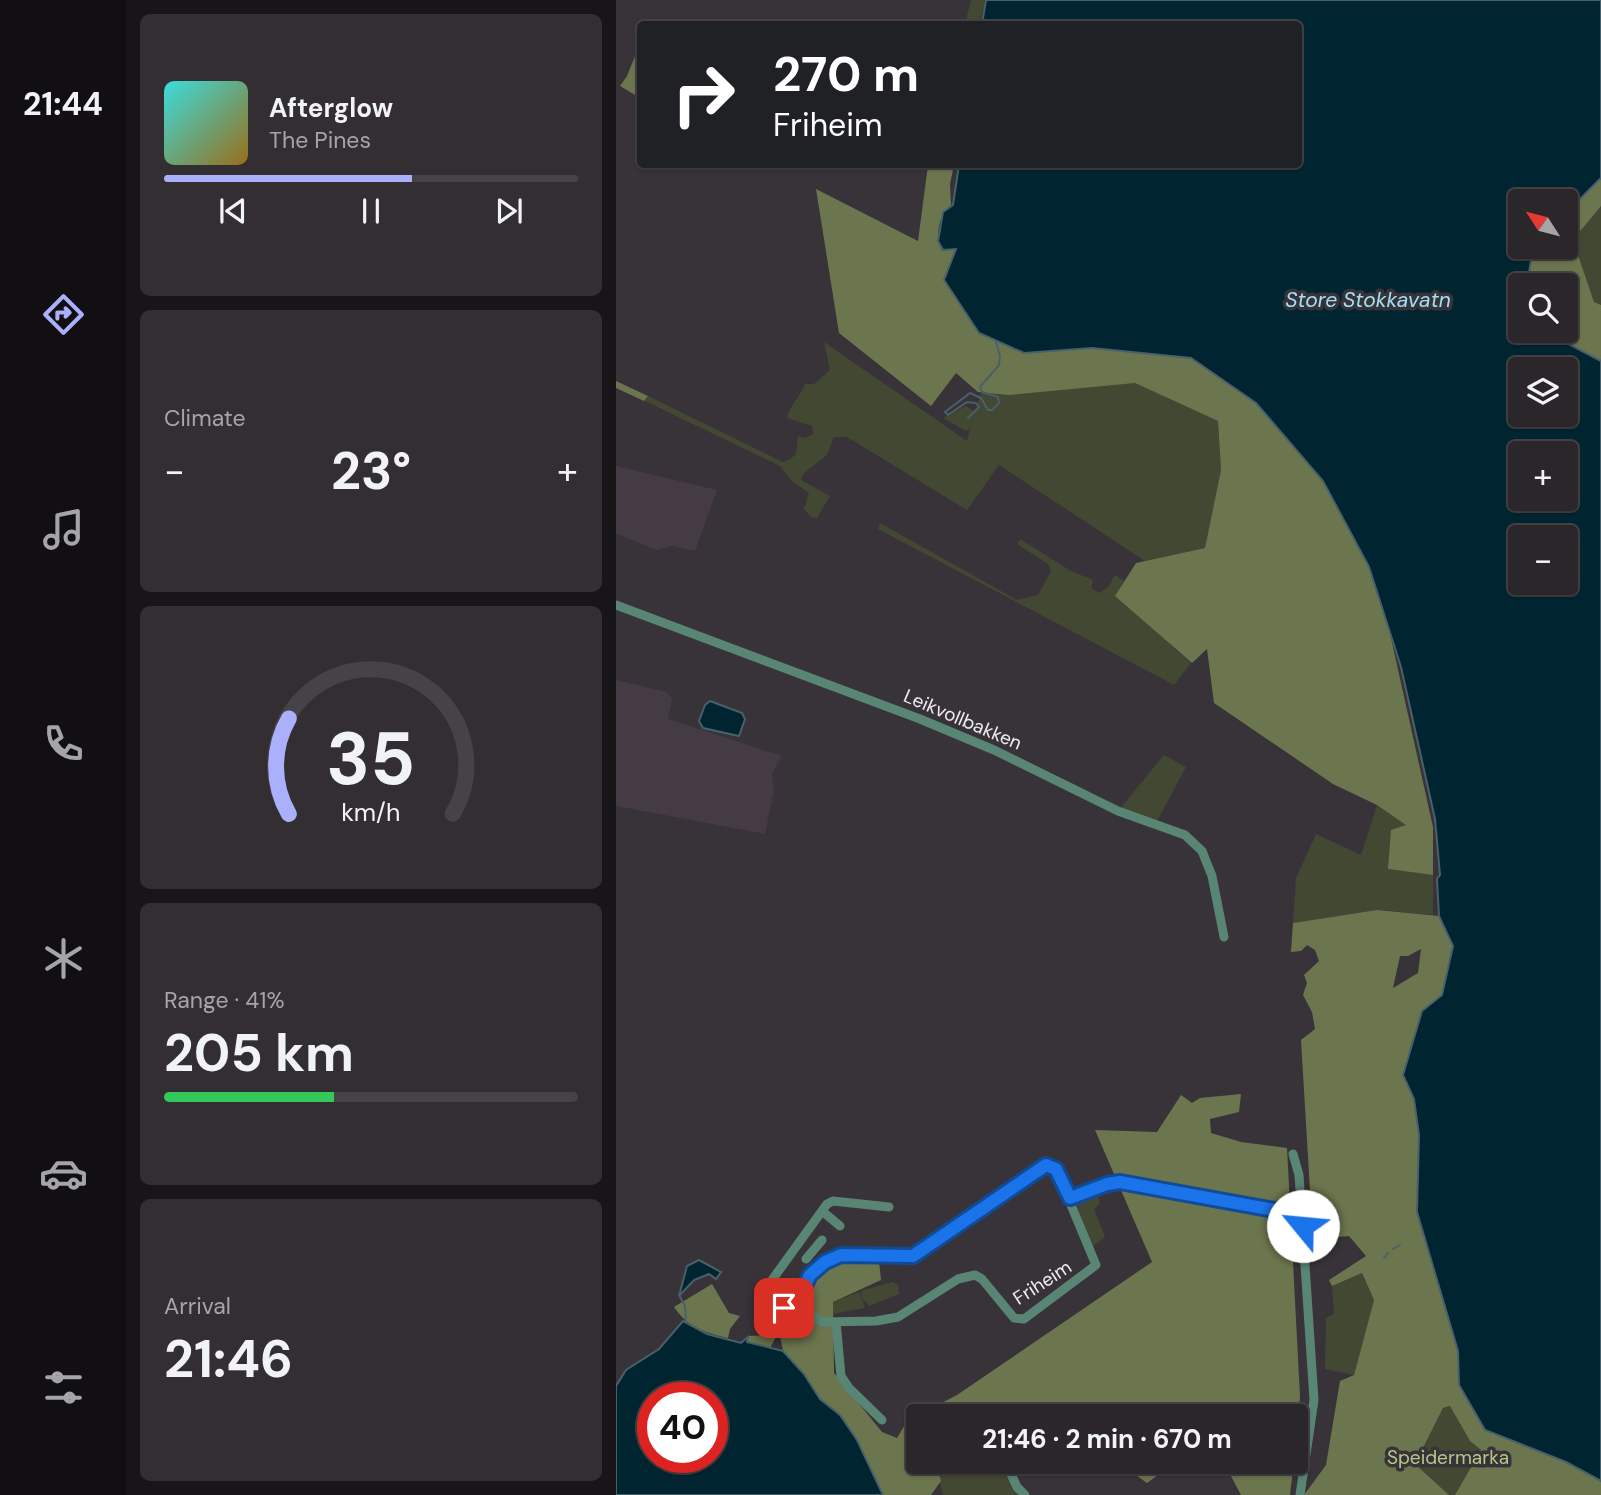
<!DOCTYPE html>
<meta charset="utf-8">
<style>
body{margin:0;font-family:"DM Sans",sans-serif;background:#322e32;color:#f1f3f6;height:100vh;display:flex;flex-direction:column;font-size:26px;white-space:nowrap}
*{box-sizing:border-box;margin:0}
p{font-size:23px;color:#a5a5a8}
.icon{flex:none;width:38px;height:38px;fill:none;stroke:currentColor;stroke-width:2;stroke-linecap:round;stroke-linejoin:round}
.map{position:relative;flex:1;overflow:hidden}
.details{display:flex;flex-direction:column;gap:14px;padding:14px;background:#171517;width:490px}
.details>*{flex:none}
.top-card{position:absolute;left:21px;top:21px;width:665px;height:147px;border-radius:7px;box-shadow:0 2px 5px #0004,0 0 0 2px #464347;background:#202124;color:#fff;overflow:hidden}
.needle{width:46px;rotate:306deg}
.controls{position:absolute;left:892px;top:189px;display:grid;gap:14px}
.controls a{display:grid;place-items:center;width:70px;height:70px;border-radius:7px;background:#2a262a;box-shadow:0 2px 5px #0004,0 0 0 2px #464347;font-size:35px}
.speed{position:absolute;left:21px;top:1382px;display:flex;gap:14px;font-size:35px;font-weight:700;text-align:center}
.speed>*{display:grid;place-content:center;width:91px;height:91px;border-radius:50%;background:#2a262a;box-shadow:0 2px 5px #0004,0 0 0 2px #464347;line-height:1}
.speed .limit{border:10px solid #d22;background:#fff;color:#111}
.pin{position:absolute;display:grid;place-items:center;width:60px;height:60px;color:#fff;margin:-30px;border-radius:14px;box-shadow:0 4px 10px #0006}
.me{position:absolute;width:77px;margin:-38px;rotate:298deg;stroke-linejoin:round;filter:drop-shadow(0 0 5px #0008)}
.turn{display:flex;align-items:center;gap:24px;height:147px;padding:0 21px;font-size:32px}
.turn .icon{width:91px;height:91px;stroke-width:2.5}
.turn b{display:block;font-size:49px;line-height:60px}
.big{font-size:52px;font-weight:700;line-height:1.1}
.details .tile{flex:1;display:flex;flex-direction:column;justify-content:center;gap:10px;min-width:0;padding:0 24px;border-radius:10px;background:#322e32}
.details .dial{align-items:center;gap:0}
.dial svg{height:182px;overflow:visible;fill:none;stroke:#464347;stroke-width:7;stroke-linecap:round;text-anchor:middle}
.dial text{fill:#f1f3f6;stroke:none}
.song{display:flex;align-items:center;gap:21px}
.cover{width:84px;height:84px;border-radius:10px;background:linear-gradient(135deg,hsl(180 70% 55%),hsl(40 70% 35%))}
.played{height:7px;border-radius:4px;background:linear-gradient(90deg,#aab0fb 60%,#464347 60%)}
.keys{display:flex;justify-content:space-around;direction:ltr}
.heat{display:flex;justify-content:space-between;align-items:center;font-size:38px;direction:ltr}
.charge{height:10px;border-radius:5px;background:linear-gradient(90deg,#34c759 41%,#464347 0)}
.trip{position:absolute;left:290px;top:1404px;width:402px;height:70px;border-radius:7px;background:#2a262a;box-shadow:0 2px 5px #0004,0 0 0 2px #464347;font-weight:700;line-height:70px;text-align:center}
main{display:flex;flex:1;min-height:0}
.tab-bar{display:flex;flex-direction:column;width:126px;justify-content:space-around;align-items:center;background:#110f11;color:#a5a5a8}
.tab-bar .icon{width:49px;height:49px}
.tab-bar .selected{color:#aab0fb}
.tab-bar b{font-size:32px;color:#f1f3f6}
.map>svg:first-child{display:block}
.built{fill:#453b44}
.green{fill:#424832}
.forest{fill:#6c764e;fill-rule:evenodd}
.water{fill:#002531;stroke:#48606a;stroke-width:2;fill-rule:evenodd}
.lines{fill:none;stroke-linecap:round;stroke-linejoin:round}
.stream{stroke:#48606a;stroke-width:2}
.minor{stroke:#598575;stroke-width:9}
.route-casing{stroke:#114b97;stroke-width:18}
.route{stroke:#1a73e8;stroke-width:12}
.labels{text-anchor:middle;stroke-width:7;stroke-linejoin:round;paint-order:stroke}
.street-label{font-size:19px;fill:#efebef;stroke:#383338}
.park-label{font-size:19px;fill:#b7c886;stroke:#383338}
.water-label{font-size:21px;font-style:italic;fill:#a0e0f7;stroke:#383338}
</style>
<main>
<nav class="tab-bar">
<b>21:44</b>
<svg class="icon selected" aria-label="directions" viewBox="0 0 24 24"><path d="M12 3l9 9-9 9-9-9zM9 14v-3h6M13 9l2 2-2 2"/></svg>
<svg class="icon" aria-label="music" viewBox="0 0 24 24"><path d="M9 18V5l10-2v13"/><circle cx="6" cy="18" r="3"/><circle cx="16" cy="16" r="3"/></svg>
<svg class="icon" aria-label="phone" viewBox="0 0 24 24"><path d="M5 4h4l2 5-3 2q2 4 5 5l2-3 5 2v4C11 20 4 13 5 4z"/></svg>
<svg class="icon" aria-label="climate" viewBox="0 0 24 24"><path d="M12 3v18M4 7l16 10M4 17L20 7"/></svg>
<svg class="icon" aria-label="car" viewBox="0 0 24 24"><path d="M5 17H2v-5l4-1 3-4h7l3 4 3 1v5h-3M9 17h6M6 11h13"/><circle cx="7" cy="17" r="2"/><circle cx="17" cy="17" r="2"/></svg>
<svg class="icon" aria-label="filters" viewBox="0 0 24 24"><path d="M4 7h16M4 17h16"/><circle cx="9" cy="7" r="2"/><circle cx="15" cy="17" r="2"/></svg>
</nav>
<section class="details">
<div class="tile">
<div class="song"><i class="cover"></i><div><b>Afterglow</b><p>The Pines</p></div></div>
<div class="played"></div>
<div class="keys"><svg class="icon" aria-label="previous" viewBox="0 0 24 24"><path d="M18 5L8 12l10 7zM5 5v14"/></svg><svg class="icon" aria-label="pause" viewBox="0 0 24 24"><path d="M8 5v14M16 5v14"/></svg><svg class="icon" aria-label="next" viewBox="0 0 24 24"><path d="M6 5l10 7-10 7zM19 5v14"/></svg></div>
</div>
<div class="tile"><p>Climate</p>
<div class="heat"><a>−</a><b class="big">23°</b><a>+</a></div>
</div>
<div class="tile dial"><svg viewBox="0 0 100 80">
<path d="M14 69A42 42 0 1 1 86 69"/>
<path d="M14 69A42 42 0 0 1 14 27" stroke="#aab0fb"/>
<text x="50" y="56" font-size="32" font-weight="700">35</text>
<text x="50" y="72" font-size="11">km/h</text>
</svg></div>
<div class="tile"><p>Range · 41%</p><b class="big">205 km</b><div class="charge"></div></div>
<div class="tile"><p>Arrival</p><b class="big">21:46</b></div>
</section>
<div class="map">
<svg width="985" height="1495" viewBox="0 0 985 1495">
<rect width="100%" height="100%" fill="#383338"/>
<path class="built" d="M0 466 101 490 79 551 56 546 40 550 0 533Z
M0 680 51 692 56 699 52 719 166 756 156 774 158 791 149 834 0 806Z"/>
<path class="green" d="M355 0H369L363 24H349Z
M985 206V305L978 302 957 240Z
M208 342 351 441 354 428 350 431 327 418 350 406 359 412 365 393 519 383 602 421 605 470 589 548 529 561 383 465 351 510 231 437H218L211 455 187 474 185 480 214 496 201 518 195 517 188 509 193 493 176 481 164 466 29 401 32 396 167 462C184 456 180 450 182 436L189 438 197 434 196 426 171 418C175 403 184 397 189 384H198L214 370Z
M264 523 401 600 422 595 435 571 432 564 401 544 404 539 455 571 477 580 475 588 483 593 492 587 499 575 508 581 500 596 575 663 558 685 262 529Z
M548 755 570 767 539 825 502 811Z
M761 805 791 825 772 869 817 875V915L761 910 677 923 680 878 700 834 745 855Z
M481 1191 484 1204 478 1209 489 1237 476 1247 459 1201Z
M746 1273 758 1300 738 1375 709 1369 710 1318 718 1314 716 1286Z
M276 1282 282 1285 283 1294 253 1306 246 1298 249 1308 216 1314 217 1302 243 1292 246 1298 245 1291Z
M834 1406 854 1441 865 1450 839 1495H833L799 1464 827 1408Z
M319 1461H383L404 1495H327Z"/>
<path class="forest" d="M24 44V98L4 86 11 76Z
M312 165H338L334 184 335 205C322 216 319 235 326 251L340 249 328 280 363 333 408 353 476 348 577 355 642 402 707 481 758 571 769 611 817 827V875L772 869 775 830 790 825 761 805 717 784 598 703 591 649 576 663 499 596 520 563 589 548 605 470 602 421 519 383 393 395 362 392 340 373 315 406 223 333 200 189 302 241Z
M985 178V206L957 240 978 302 985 305V361L928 331H950V285L910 283 916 254 924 247H950V213Z
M0 381 32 396 28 401 0 388Z
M761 910 823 916 837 946 826 995 806 1011 787 1075 798 1099 803 1136 801 1212 843 1351 844 1385 909 1446 950 1462 985 1481V1495H839L865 1450 854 1441 834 1406 827 1408 799 1464 833 1495H688L710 1465 724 1381 738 1375 758 1300 746 1273 716 1286 713 1280 750 1256 733 1236 720 1237 701 1250 695 1207 685 1040 699 1029 696 1012 687 995 691 983 688 975 703 961 699 950 691 945 685 951 675 952 677 923ZM805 949 802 973 777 988 784 956H792Z
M625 1094 623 1112 594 1119 595 1133 625 1142 671 1148 684 1396 681 1439V1416H303V1461H319L325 1481 315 1495H267L241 1440 224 1415 204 1399 188 1374 167 1351 164 1336 174 1334 165 1323 179 1298 189 1292 204 1270 233 1257 263 1261 265 1280 217 1302 218 1373 266 1432 281 1438 296 1413H306L341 1395 536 1262 479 1130 541 1132 565 1095 576 1103 584 1098Z
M96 1284 113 1313 124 1316 114 1329 112 1338C89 1333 71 1327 58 1307Z
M157 1328 165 1330 157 1332 161 1335 153 1350 130 1341 133 1336 152 1335Z
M500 1461H561L531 1483Z
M607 1461H678L674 1495H625Z"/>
<path class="water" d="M370 0H985V178L950 213V201H905V247H924L916 254 911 285H905V331H928L985 361V1481L950 1462 869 1430 843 1385 842 1351 801 1212 803 1135 798 1099 787 1075 806 1011 826 995 837 946 823 916 821 879 824 875 819 819 785 667 753 567 707 481 640 403 575 358 476 348 408 353 363 333 328 280 340 249 327 250 322 241 327 212 337 205 343 165 682 164V24H366ZM905 369H950V415H905ZM905 453H950V499H905ZM905 537H950V583H905Z
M94 701 126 713 129 719 123 736 87 728 83 721 89 705Z
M83 1260 105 1272 100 1279 93 1274 78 1280 63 1296 71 1266Z
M67 1321 91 1334 125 1343 132 1337 131 1342 167 1351 188 1374 204 1399 224 1415 241 1440 267 1495H0V1386L10 1370 43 1349ZM37 1398H96V1458H37Z"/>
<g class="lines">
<path class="stream" d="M352 418 363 407 360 403 351 402 332 415 329 412 354 393 365 398 372 410H376L383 403 382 397 366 392 364 387 383 365 384 356 380 342
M777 1249 784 1245
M768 1258 772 1253
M63 1295 69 1306 70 1322"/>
<path class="minor" d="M0 605 304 719 378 750 502 811 569 835 586 851 596 876 608 937
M677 1154 683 1175 698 1400 684 1495
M430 1165 440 1169 480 1265 408 1319 398 1318 366 1279 359 1275 342 1279 282 1317 260 1321 206 1322 195 1314 185 1294 194 1275 209 1262 225 1255 297 1256Z
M454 1198 504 1182 686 1215
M206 1211 224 1226
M190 1259 206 1240
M176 1294 156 1280 211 1204 217 1201 273 1207
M220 1322 225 1376 233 1388 266 1420
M159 1323 176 1294H180
M408 1461 395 1474 401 1487 409 1495"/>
</g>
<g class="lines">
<g class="route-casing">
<path id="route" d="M168 1308 176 1294H185L194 1275 209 1262 225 1255 297 1256 430 1165 440 1169 454 1198 491 1184 504 1182 686 1215 687 1226"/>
</g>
<use href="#route" class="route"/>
</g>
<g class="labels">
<g class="street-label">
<text transform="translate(347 719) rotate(23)" y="7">Leikvollbakken</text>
<text transform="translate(426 1282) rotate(-33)" y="7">Friheim</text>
</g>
<g class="park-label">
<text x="832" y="1464">Speidermarka</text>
</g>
<g class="water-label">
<text x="752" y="307">Store Stokkavatn</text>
</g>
</g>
</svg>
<div class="controls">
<a><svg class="needle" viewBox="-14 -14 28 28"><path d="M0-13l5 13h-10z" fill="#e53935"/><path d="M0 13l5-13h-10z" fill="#a5a5a8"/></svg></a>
<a><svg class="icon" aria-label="search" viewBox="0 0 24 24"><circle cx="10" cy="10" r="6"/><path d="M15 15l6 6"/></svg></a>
<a><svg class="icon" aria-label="layers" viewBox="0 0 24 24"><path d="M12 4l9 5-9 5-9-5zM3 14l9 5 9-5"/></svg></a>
<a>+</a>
<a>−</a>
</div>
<div class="speed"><div class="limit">40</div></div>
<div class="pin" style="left:168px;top:1308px;background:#d93025"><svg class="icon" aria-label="arrive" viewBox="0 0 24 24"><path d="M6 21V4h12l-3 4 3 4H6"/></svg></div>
<svg class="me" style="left:687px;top:1226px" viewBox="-20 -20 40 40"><circle r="19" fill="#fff"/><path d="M0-13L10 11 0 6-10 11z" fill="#1a73e8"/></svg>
<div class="trip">21:46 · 2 min · 670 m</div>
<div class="top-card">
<div class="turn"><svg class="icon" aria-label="right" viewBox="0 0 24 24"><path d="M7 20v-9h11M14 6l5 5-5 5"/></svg><div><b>270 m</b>Friheim</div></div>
</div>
</div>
</main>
